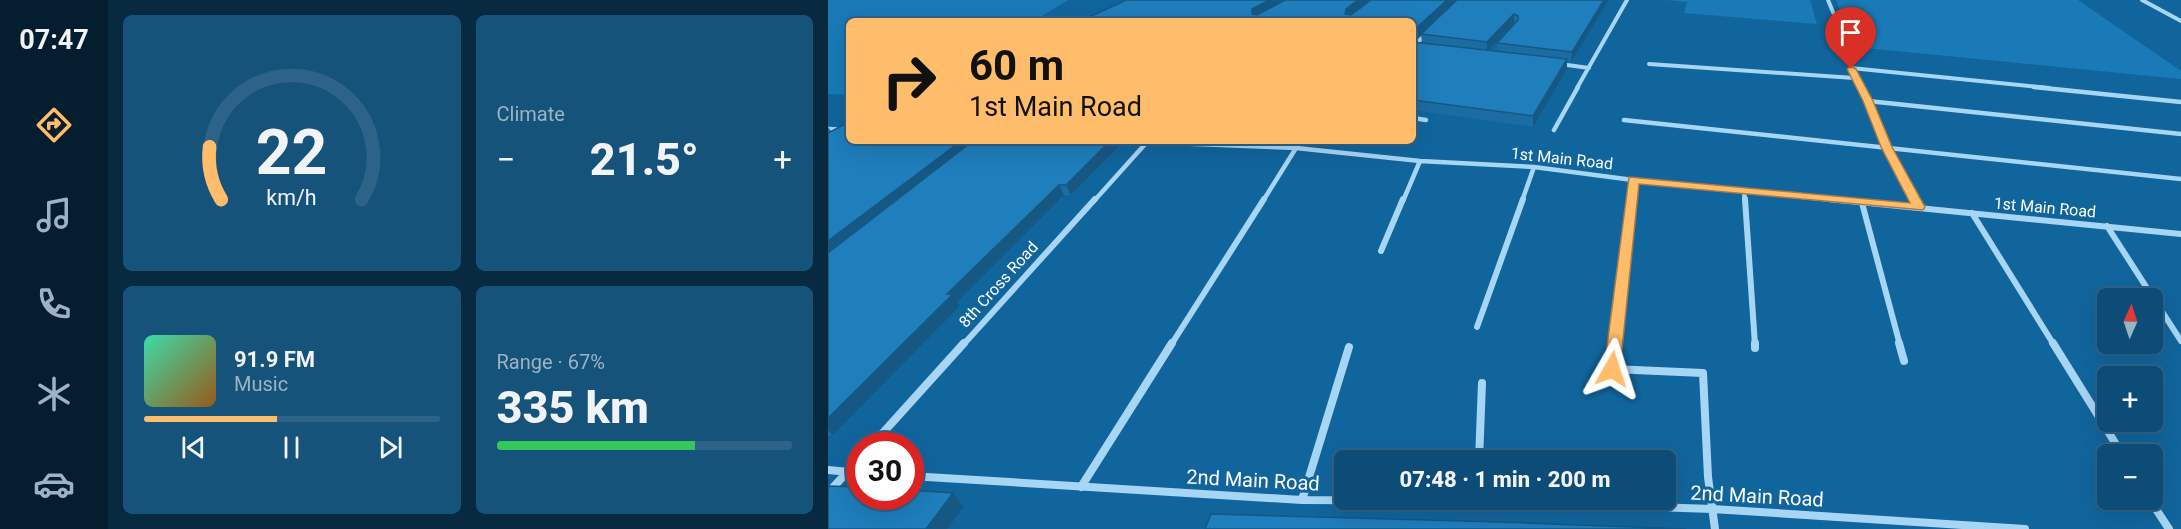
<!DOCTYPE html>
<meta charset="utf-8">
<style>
body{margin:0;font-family:Roboto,sans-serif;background:#16537b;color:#f1f3f6;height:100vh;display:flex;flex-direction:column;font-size:22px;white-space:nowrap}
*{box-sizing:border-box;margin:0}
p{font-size:20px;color:#9ab4c5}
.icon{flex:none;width:33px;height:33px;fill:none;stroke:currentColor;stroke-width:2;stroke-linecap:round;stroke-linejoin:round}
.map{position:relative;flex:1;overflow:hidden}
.side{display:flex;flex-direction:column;gap:15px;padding:15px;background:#072a41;width:720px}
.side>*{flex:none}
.guide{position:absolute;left:18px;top:18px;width:570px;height:126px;border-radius:9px;box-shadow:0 6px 24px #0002,0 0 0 2px #2d6388;background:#ffbc6a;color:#111;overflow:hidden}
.needle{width:39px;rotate:3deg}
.tools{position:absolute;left:1269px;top:288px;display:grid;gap:12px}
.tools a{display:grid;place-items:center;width:66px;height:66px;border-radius:9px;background:#0d4c76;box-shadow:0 6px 24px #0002,0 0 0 2px #2d6388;font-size:30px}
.speed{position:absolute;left:18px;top:432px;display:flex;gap:12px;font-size:30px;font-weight:700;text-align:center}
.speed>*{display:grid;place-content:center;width:78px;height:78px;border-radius:50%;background:#0d4c76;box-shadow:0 6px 24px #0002,0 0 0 2px #2d6388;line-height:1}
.speed .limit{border:9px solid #d22;background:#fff;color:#111}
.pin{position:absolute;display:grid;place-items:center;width:51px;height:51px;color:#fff;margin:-62px -26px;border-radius:50% 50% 50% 0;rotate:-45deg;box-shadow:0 0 6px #0007}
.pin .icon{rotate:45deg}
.me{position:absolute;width:66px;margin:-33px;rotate:6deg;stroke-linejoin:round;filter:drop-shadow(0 0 4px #0008)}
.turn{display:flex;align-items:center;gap:21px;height:126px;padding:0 24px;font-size:27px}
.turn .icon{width:78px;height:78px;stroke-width:2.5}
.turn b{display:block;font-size:42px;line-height:51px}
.big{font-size:45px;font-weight:800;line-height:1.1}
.side .card{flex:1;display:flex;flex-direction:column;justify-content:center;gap:9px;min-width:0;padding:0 21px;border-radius:9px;background:#16537b}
.side .dial{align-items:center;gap:0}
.dial svg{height:156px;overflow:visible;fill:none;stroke:#2d6388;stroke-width:7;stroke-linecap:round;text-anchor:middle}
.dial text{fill:#f1f3f6;stroke:none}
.song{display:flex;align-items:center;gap:18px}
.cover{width:72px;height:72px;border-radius:9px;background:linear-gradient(135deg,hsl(160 70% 55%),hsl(30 70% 35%))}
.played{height:6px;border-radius:3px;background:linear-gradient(90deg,#ffbc6a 45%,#2d6388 45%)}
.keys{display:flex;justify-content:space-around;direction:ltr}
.heat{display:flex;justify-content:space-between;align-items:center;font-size:33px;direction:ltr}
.charge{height:9px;border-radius:4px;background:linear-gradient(90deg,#34c759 67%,#2d6388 0)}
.side .tiles{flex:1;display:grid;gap:15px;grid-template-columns:repeat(2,1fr)}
.trip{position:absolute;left:506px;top:450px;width:342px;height:60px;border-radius:9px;background:#0d4c76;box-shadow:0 6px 24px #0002,0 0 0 2px #2d6388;font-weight:800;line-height:60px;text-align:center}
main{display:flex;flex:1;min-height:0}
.dock{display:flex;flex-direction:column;width:108px;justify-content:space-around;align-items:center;background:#051e2f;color:#9ab4c5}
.dock .icon{width:42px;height:42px}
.dock .current{color:#ffbc6a}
.dock b{font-size:27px;color:#f1f3f6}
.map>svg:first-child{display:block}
.green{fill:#197ab7}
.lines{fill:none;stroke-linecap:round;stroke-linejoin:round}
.street-far3{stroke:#a7d6f5;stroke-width:4}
.street-far2{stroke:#a7d6f5;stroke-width:4.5}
.street-far1{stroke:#a7d6f5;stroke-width:6}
.street{stroke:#a7d6f5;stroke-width:8}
.wall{fill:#1b6ca2;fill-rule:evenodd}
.shaded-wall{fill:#165884}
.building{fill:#1f7ebc;stroke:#165884;stroke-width:1.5}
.route{fill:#ffbc6a;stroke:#a67a45;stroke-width:1.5}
.labels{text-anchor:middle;stroke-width:6;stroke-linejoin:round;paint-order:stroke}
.street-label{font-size:16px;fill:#fff;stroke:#11659d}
.near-street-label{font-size:20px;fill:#fff;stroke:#11659d}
</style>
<main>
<nav class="dock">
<b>07:47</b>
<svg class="icon current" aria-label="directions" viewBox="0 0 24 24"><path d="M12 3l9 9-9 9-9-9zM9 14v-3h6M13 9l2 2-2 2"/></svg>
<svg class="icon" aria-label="music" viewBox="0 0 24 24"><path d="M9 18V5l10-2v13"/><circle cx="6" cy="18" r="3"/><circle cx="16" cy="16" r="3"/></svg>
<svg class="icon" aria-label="phone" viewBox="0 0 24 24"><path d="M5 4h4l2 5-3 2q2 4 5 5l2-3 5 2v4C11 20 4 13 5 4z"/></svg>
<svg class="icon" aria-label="climate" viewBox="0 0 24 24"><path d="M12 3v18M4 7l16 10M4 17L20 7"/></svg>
<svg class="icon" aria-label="car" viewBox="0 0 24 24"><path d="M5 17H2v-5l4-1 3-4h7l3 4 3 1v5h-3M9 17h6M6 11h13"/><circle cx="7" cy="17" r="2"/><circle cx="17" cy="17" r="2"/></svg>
</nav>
<section class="side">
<div class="tiles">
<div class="card dial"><svg viewBox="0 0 100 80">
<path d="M14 69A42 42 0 1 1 86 69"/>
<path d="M14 69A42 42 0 0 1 8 42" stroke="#ffbc6a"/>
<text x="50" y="56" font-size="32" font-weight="700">22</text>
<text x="50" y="72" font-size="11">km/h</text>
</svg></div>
<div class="card"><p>Climate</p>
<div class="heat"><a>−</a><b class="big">21.5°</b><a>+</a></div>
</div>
<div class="card">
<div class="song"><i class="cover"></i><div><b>91.9 FM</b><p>Music</p></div></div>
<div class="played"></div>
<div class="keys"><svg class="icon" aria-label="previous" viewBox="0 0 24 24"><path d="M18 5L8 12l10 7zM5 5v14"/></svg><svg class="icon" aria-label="pause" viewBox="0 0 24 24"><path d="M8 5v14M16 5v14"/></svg><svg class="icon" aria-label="next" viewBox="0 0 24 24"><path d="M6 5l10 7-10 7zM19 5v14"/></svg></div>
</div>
<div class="card"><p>Range · 67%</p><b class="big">335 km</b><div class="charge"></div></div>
</div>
</section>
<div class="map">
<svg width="1353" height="529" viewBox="0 0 1353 529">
<rect width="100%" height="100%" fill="#11659d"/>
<path class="green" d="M0 0H240L206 21H21V95L0 94Z
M838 0H982L989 24 856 13 859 2Z
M1008 0H1250L1353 71V79L1027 47Z"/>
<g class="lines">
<path class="street-far3" d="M1000 0 1014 34 1026 78 1032 88
M1314 0 1353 21
M585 47 599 33
M732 64 761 68
M821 64 1026 78
M1023 68 1221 88
M749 88 799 0"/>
<path class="street-far2" d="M1031 87 1040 101 1058 147 1088 201
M1206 87 1353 102
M1040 101 1353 134
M585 118 598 120
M796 120 1353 179
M0 129 21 130
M726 130 750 87
M290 141 468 148 592 161 706 167 805 180 1015 201
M916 191 917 201
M266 201 319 142
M435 201 468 148
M575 201 592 161
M694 201 706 167
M803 201 805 180"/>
<path class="street-far1" d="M917 199 927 345
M1000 199 1353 234
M1087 199 1091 207
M1034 203 1072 345
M1144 213 1226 345
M1279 226 1353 341
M553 251 575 199
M649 327 695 199
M135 345 267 199
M343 345 436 199
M787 345 803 199"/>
<path class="street" d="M787 343 784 369 875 373 880 477 887 529
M927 343V348
M1071 343 1076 361
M1225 343 1294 454
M43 446 136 343
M651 460 654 383
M0 470 32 473
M82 476 474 500 649 501 884 509 1197 529
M253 487 344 343
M0 493 32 458
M474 500 521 347
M1322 500 1341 529"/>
</g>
<path class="wall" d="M298 0H542L523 15 543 0H629L585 42 594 43 593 34 629 0H781L743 62 739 61V69L705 127 585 110V21H253ZM686 23 669 43V51L661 50Z
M0 127 3 131 21 141H290L291 146 243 195H236L129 302 132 306 5 435H0Z"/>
<path class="shaded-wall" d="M441 0H458L426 18 424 14V9Z
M530 0H542L519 18 517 14 518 9Z
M619 0H629L585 42V31Z
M776 0H781L743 62 744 52Z
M686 14V23L659 52V42Z
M739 59V69L705 127V116Z
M133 141H151L0 258V241Z
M282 141H290L291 146 243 195 238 185Z
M231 185 236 195 129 302 132 306 5 435 0 430V418L119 294Z
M125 493 136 507 119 529H98Z"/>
<path class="building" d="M298 0H441L424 9V14L429 15 457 0H530L518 9 517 14 523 15 543 0H619L585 31V21H253Z
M629 0H776L744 52 669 43 690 20V16L686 14 659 42 593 34Z
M585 42 739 59 705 116 585 100Z
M15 125H21V141H133L0 241V133Z
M145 141H282L238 185H231L119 294H125L0 418V253Z
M0 486 32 487V496H82V490L125 493 98 529H0Z
M383 514 672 522 858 529H377Z"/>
<path class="route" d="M1023 66 1028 69 1045 101 1064 147 1097 207 1095 210 811 184 792 369 790 373H778L776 369 801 177 1082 203 1053 147 1035 101 1019 69Z"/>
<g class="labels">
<g class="street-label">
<text transform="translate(734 158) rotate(6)" y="6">1st Main Road</text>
<text transform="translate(1217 207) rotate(5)" y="6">1st Main Road</text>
<text transform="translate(170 284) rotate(-48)" y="6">8th Cross Road</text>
</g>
<g class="near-street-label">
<text transform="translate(425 480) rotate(3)" y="7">2nd Main Road</text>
<text transform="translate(929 496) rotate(3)" y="7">2nd Main Road</text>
</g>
</g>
</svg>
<div class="tools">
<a><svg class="needle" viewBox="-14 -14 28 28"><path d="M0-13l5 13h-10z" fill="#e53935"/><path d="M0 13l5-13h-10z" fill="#9ab4c5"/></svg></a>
<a>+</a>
<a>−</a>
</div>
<div class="speed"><div class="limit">30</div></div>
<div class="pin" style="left:1023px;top:69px;background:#d93025"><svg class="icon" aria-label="arrive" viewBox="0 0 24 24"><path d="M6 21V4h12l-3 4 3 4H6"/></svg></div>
<svg class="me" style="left:784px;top:369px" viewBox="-20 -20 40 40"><path d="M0-17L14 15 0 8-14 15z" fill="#ffbc6a" stroke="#fff" stroke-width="4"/></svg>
<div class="trip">07:48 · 1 min · 200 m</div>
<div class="guide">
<div class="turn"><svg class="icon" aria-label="right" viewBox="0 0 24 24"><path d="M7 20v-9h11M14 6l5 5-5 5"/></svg><div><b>60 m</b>1st Main Road</div></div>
</div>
</div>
</main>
